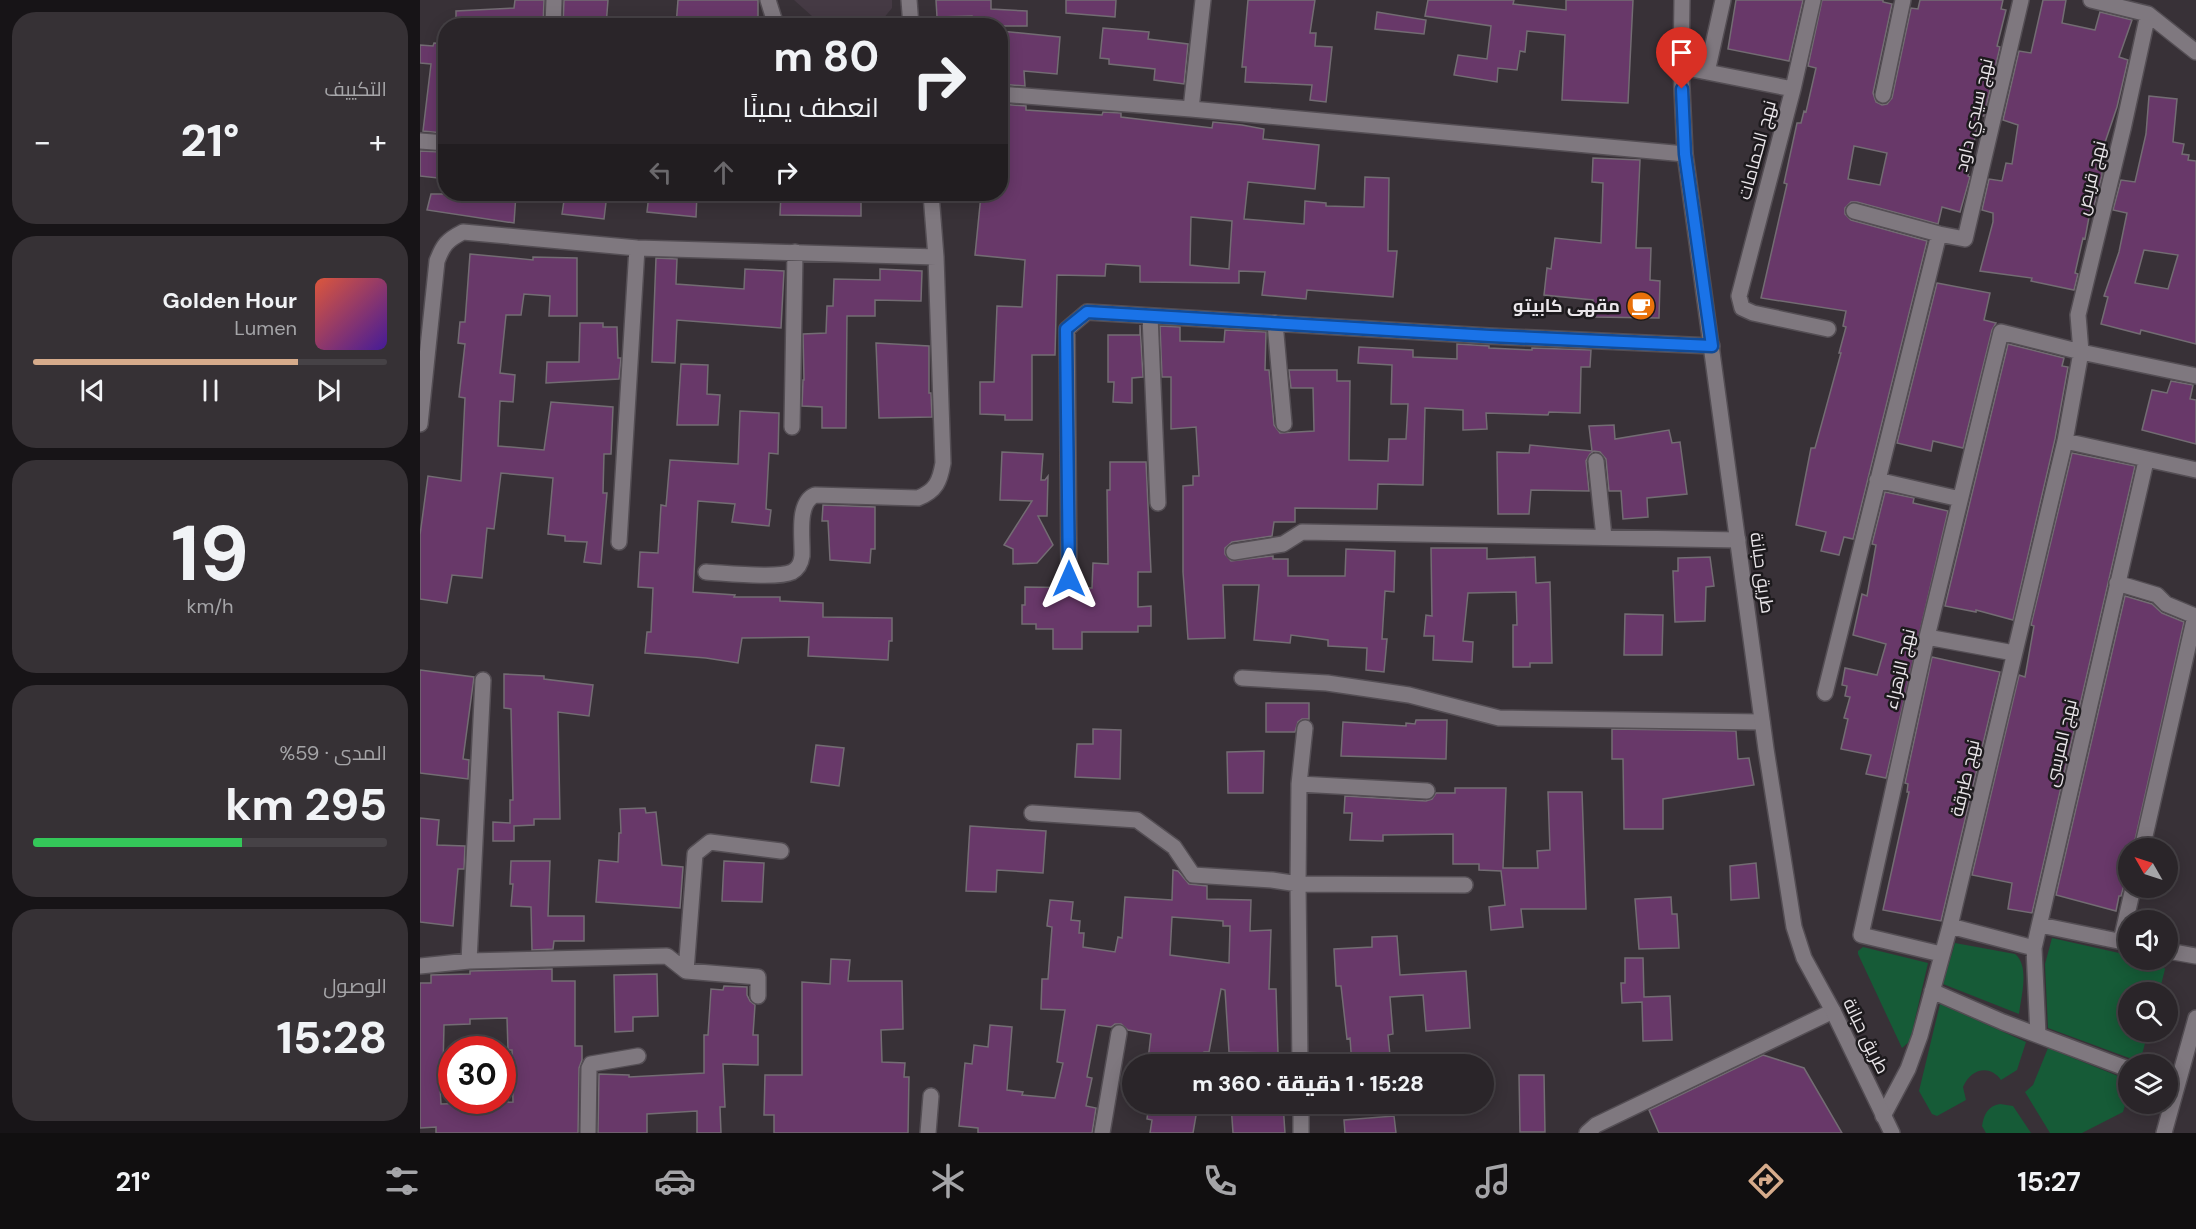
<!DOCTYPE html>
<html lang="ar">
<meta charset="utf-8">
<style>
body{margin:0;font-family:"DM Sans",Cairo,sans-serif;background:#363135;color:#f1f3f6;direction:rtl;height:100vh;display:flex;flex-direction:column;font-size:22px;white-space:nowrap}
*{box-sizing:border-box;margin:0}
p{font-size:20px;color:#a5a5a8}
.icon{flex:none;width:33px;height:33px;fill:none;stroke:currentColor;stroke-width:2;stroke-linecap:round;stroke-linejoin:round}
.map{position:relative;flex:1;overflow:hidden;direction:ltr}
.sheet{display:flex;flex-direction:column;gap:12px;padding:12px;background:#171417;width:420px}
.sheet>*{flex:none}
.banner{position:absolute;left:18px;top:18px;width:570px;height:183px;border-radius:24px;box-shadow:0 3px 15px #0003,0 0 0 2px #464246;direction:rtl;background:#2a2529;color:#f1f3f6;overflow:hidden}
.needle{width:39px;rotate:309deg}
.controls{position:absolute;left:1698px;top:838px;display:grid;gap:12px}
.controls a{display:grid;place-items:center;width:60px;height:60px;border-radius:50%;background:#2a2529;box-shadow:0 3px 15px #0003,0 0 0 2px #464246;font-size:30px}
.speed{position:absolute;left:18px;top:1036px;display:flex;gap:12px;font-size:30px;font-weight:700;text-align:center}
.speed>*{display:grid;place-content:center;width:78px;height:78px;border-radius:50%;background:#2a2529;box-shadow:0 3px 15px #0003,0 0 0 2px #464246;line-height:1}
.speed .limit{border:9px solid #d22;background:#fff;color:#111}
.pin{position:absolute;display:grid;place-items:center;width:51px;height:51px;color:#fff;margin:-62px -26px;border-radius:50% 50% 50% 0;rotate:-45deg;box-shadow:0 0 6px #0007}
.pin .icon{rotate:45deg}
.me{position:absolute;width:66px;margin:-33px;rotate:0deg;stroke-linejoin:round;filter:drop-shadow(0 0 4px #0008)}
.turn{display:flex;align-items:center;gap:21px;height:126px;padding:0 30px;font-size:27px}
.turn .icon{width:78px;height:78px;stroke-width:2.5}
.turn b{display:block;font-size:42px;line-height:51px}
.lanes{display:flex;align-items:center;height:57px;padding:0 30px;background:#0003;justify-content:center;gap:30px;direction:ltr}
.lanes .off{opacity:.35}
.big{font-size:45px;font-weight:800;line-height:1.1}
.sheet .card{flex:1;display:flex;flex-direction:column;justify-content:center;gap:9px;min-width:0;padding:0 21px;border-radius:24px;background:#363135}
.sheet .dial{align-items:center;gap:0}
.dial b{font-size:78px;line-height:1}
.song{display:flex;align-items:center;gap:18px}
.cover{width:72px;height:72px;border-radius:9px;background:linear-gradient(135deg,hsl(10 70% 55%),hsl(260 70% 35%))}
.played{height:6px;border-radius:3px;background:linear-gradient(90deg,#d6ab8b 75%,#464246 75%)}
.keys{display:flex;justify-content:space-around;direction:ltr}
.heat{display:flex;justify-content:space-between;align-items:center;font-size:33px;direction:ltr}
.charge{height:9px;border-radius:4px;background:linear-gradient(90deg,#34c759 59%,#464246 0)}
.trip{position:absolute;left:702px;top:1054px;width:372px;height:60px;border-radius:30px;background:#2a2529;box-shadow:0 3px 15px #0003,0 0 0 2px #464246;font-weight:800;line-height:60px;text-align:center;direction:rtl}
.dock{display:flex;height:96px;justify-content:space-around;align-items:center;background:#110f10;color:#a5a5a8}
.dock .icon{width:42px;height:42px}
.dock .active{color:#d6ab8b}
.dock b{font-size:27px;color:#f1f3f6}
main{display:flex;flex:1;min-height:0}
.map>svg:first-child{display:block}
.built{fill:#453a44}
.green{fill:#165b37}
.building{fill:#683869;stroke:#736c73;stroke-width:1.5;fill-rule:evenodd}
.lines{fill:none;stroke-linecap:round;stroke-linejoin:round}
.minor-casing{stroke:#544e54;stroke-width:18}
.tertiary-casing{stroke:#544e54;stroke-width:18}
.secondary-casing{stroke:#544e54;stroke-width:18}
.minor{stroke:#7f787f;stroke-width:15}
.tertiary{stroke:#7f787f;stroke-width:15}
.secondary{stroke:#7f787f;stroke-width:15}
.route-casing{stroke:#114b97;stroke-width:15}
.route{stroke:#1a73e8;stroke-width:10}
.labels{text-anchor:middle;stroke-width:5;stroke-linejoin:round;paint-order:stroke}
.street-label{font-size:18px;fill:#e9e5e9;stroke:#1d1a1d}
.poi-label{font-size:18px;font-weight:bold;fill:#e9e5e9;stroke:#1d1a1d;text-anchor:end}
</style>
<main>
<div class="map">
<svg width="1776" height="1133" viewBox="0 0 1776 1133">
<rect width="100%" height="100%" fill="#383137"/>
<path class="built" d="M374 0H472V8L458 25H402Z"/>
<path class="green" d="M1632 938 1708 955V960H1729L1741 963 1745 969 1739 993H1708V1032H1728L1720 1062 1628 1028 1625 964Z
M1535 943 1595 954C1610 966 1601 997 1599 1014L1523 984Z
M1443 947 1508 963 1490 1041 1482 1048 1438 954V951Z
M1520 1004 1606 1042 1597 1070 1581 1080C1569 1064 1551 1069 1543 1087L1546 1100 1517 1116 1512 1114 1499 1091Z
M1628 1048 1708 1080V1095L1703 1112 1662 1133H1630L1605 1092 1613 1085Z
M1580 1104 1593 1106 1611 1133H1566L1562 1126C1564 1114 1568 1106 1580 1104Z"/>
<path class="building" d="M95 0H124L123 26H36V11L94 8Z
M144 0H188L186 26H143Z
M258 0H338V26H256Z
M516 0H571V9L607 11V26H552V16L517 17Z
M646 0H696L695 17 646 13Z
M828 0H895L890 33H896L895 46 912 47 906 102 890 100 892 85 825 82 826 67H822Z
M1008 0H1094L1093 4 1146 10V0H1213L1208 103 1142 100 1145 35 1107 31 1105 52 1100 51 1097 70 1078 68 1077 82 1034 75 1038 55 1067 59 1071 26 1005 16Z
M1316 0H1383L1369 61 1308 49Z
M1402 0H1463V2L1472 4 1453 93 1456 102 1462 105 1467 104 1472 98 1491 8 1498 9 1500 0H1583L1581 9 1586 10 1577 46 1580 47 1564 116 1559 115 1548 176 1550 177 1540 212 1522 207 1518 224 1437 202H1431L1425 208V214L1431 220 1507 241 1433 539 1424 537 1419 555 1401 551 1406 532 1376 525 1391 448H1395L1421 353H1419L1426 327 1423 326 1426 311 1341 298 1367 184 1364 183 1377 123H1381L1384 111 1386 112 1396 68 1388 66ZM1434 146 1467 153 1460 185 1428 179Z
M1623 0H1646L1642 23 1675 30 1680 12 1712 20 1699 57 1708 60 1697 107 1676 169 1682 170V176L1674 206H1671L1665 239 1663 238 1655 273 1658 274 1654 290 1611 281 1612 278 1560 271 1573 222V213L1562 210 1569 179 1582 181 1586 163 1592 164 1598 125 1583 120 1599 51 1611 53Z
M957 12 1006 20 1004 34 955 29Z
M683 28 729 32 728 39 768 44 764 84 734 80 735 69 689 64V59L680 58Z
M580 31 640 37 637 74 604 71 605 86 580 84Z
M14 43 26 44V127H24L23 133 3 131 11 64 0 63V45L13 46Z
M1729 96 1757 99 1753 142 1764 144 1762 154 1769 155 1768 160 1776 161V344L1721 330 1720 334 1681 324 1688 297 1684 296 1699 252 1707 213 1693 210 1701 180 1715 182 1726 134ZM1724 250 1758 255 1748 289 1715 283Z
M580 104 606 106V110L682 115 683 112 701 113V117L792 128 793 122 822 125 844 129 843 139 899 145 895 189 828 182 824 219 884 224 885 201 906 203V206L944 207 945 177 969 178 968 251H977L973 297 887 290 886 299 842 295 845 272 819 271V283L720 282V266L686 264 685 276 637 275 635 355H612V420H585V415L560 414V382H574L577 306 602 307 605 260 555 255 561 195 580 196ZM771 217 812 221 809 269 770 265Z
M0 151 21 152 18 178 0 176Z
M1173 158 1220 160 1216 248H1231L1230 280 1240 281 1239 318 1173 317V300L1124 295 1127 268 1131 269 1135 238 1181 243 1183 183 1172 182Z
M11 194H96L94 223 7 210Z
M145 194H187L184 219 142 214Z
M229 194H277L276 217 227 212Z
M361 194H441V216L360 215Z
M50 254 113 260V257L157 258V316H129L130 296 104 294 101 315H86L80 373 95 375 93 402 80 401 78 446 124 450 131 402 193 407 191 454H184L183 493H187L181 564 164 562 167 542 145 541V536L128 534 133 478 81 473 74 529 67 528 62 578 32 575 27 603 0 599V535L8 476 41 481 45 398 39 397 45 344 38 343 40 322H45Z
M236 258 257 259 256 284 324 289 325 269 364 271 361 328 257 320 255 363 232 362Z
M460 269 502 271 501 301 455 300V316H427L426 428H402V407L382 406 383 380H384L383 334 406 333 407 306H413L414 279 460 280Z
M1517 283 1570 293 1564 320 1576 323 1572 330 1543 448 1513 441 1511 451 1477 443Z
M160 323H183V327H197L198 358H201L199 379 126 383 127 362H159Z
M720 325 723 377 712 378V403L693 402 694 382H688V335H720Z
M740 326 760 327V341L804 342 805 330 846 332 845 370H849L854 425 860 433 894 431 893 388H871L869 370H917V381H930L929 460 968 461 969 439H986L988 404H971L972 365 938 363 939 347 993 350V357L1037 359V344L1069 346V348L1112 350V348L1171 350 1170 367H1161L1160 413 1129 412 1128 415 1066 413 1067 429 1043 430V410L1005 408 1003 485 958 484 957 509 875 508V522H854L852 536 812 542 805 548V554L811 561 853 556V559H868V576H925L926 549 975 551 974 592 965 591 962 639H967L964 672 946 670 947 648 908 646V640L871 635 870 643 834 640 839 585H803L805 638 768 639 763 572V486L773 485V476H779L776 427 751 429V377H742Z
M456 343 509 346V393H511L512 417 459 418Z
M1588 344 1644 358 1642 366 1648 367 1635 439 1593 620 1556 610V612L1525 606Z
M261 364 288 365 287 394 300 395 298 425H257Z
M1751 381 1773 385 1770 399 1776 400V444L1722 430 1732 390 1747 393Z
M320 411 359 413 358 454 349 453 346 509 351 510 349 526 312 522 315 504 278 501 273 592 315 595 314 597H360V601L403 603V617L472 618V641H469L468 660 388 656 389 637 322 638 318 663 286 658 225 653 227 632H231L233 588 218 587 220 552 238 553 241 505 246 506 250 460 318 464Z
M1194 425 1195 439 1249 430 1252 443 1260 442 1267 494 1227 498 1228 517 1203 519 1201 491H1189L1186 459 1180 452 1174 451 1170 454 1166 461 1169 491 1111 490 1109 514H1078L1077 452 1109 453 1110 445 1172 451 1169 426Z
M582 452 623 454 621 480H625L628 476 627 516H618L633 545 617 563 593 564V549L584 545 612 501 580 500Z
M1652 453 1715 466 1612 913 1588 909 1592 883 1552 875 1599 675 1605 677 1614 626 1611 625Z
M690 462H726L731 572H718V607L731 606V626H718V632H662V649H633V629H616V624H602V605H605V587L672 588 673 563 688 564 687 490H690Z
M1465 492 1494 498 1493 503 1528 511 1466 778 1446 774 1451 755 1421 749 1428 719 1424 718 1430 697 1425 696 1427 686 1422 685 1425 668 1457 675 1466 644 1433 635 1442 594 1447 596 1456 545 1452 544Z
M403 505 455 507V549H451L450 563 410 560 408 521H402Z
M1011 548H1067V559L1115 557 1116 583 1130 582 1132 663H1110V667H1093V625H1097L1096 592 1048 593 1043 641 1053 642 1052 662 1013 660 1014 636H1004L1006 615 1012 616Z
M1290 557 1294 586 1286 587 1285 621 1255 622 1253 571H1258V558Z
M1705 596 1732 604 1742 613 1764 622 1713 849H1708L1707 880 1704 885 1701 896H1699L1696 911 1636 895Z
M1205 614 1243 615 1242 655H1204Z
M1512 657 1580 672 1521 921 1463 910 1489 792H1487L1488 784 1485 783Z
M0 670 54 677 43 759 49 760 48 779 0 773Z
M84 674 124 676V679L173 685 169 716 138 712 140 819H114V825L94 826V841H73V822L90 823V800H93L91 709 84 708Z
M846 703H889V719H882L878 722 875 732H846Z
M996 720H1027L1026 759 921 756 923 722 986 726V723L995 724Z
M673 729 701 730 700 779 655 777 657 744H673Z
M1192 729 1316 731 1318 759 1329 758 1334 785 1243 799V829H1204L1203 759H1192Z
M396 745 424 748 419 786 391 782Z
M844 751 843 793H808L807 752Z
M1035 788H1086L1083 868H1118L1117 851 1130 850 1128 792H1162L1166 909H1101L1103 927 1071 930 1069 907 1085 905 1081 871 1059 870V864H1033V834L963 835V841L930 840 932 813H924L925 796 1006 801 1012 799 1016 793H1035Z
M225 808 226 813 236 812 242 865 263 867 260 908 176 902 179 860 198 862 199 833H201L200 809Z
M0 818 19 820 17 845 45 846 44 869H38L33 926 0 922Z
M550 826 626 831 623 873 577 870 576 892 546 891Z
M91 861H130L128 916H164V941H134L133 949 112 950 111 907 91 906 93 884H90Z
M304 861 344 863 342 902 302 901Z
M1336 863 1339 898 1311 900 1310 866Z
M753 870 758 871 769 884 787 886V899L831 900 830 931 851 930 849 989H856L858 1053 809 1052 805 990 801 989 789 1052H784L782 1065H765L728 1060 731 1034 708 1030 701 1024H695L691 1027 677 1025 667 1077 672 1078 666 1106 676 1108 672 1133H558V1128L539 1126 545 1063 552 1064 554 1045 568 1047 570 1025 592 1027 587 1090 603 1092 602 1095 635 1098 643 1063 637 1062 645 1010 621 1009 622 979H628L632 927 627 926 630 900 653 902 651 920 660 921 659 933H664L663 947 695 952 698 937 702 938 705 897 752 900ZM752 917 803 921V926H810L809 963 750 955Z
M1251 897 1252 914H1257L1259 948 1219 949 1215 899Z
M977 936 980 975 1046 971 1050 1028 1006 1031 1003 995 970 997 973 1034 968 1035 971 1065H932L930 1038 927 1039 921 986H916L914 949 952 947V937Z
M1205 958H1223L1224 997 1250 996 1252 1040 1223 1041 1222 1002 1202 1003 1201 983H1205Z
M411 959 430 960 428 981H482L483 1029 461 1030 462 1062 485 1063 484 1077H489L488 1133H354V1115H344L345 1075H382V982L410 984Z
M132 969V981H155V1046H162V1060L159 1068 158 1133H16V1127L0 1128V983H11V975L50 974V971ZM87 1018 88 1050H92L93 1102 21 1104 19 1069H23L24 1025 50 1024V1019Z
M237 974 238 1016 213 1017V1031L195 1032 194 975Z
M304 986 327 987V995L330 1001 335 1005 333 1035H338V1065L303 1064 305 1107H300L301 1133H277V1111L227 1114V1133H178L179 1074 209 1075V1077L284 1073V1035H288L291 989 303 990Z
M1343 1055 1384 1068 1422 1133H1239L1229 1110Z
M1099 1075H1124L1125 1132H1100Z
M729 1104H778L773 1133H730L732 1120 727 1119Z
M811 1104H863L865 1133H813Z
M974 1116 976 1133H925L924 1120Z"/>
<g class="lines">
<g class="minor-casing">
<path id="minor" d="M348 0 354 19 358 26
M489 0 491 26
M1393 0 1373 89 1319 296 1322 308 1333 313 1408 329
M1671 0 1728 14 1776 52
M133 26 134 0
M1261 67 1287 72 1303 0
M1287 72 1373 89
M580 94 771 109 1265 154
M1463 95 1483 0
M771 109 783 0
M0 141 26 143
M1434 211 1519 234 1545 239 1601 0
M730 316 738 503
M855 323 864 424
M0 424 17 261C23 245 27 240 43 232L217 248 516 257
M372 427 375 252
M1645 441 1776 470
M1176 461 1184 537
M1457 480 1540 499
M199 542 217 248
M814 552 863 544 882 532 1318 540
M286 572C305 573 357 579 372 572 379 568 381 563 382 556 383 539 376 503 395 495L498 498C516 491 520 481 523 463L516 257 511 194
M649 579 647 329 667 312 1069 336 1292 346
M1697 583 1737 595 1746 604 1775 616 1722 849
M1507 637 1594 653
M822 678 907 683 989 695 1079 718 1342 722
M1405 693 1519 234
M879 784 885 728
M612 813 717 820 754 847 773 875 852 880 878 884 879 784 1007 791
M1620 925 1708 943
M1530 926 1614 948
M1701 941 1713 888
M1748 951 1776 956
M1521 954 1441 935 1507 637 1581 332 1661 352 1776 376
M49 961 63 680
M0 966 49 961 247 956 266 971 338 977V996
M266 971 275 854 290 842 361 851
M1512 991 1583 1022 1708 1069
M1618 1035 1614 948 1726 461
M880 1065 878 884 1045 885
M881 1104V1133
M1463 1116 1488 1069 1500 1036 1530 926 1645 441 1661 352 1658 315 1703 129 1728 14
M168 1133 169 1068 171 1064 218 1056
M508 1133 511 1096
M682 1133 699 1033
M1167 1133 1176 1125 1413 1011"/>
</g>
<g class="tertiary-casing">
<path id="tertiary" d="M1262 0 1261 67 1265 154 1346 749 1374 927 1384 958 1413 1011 1472 1133"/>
</g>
<g class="secondary-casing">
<path id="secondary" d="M1744 1133 1776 1018"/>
</g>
<use href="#minor" class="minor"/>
<use href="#tertiary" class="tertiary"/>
<use href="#secondary" class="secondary"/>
</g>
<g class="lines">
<g class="route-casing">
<path id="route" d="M649 579 646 329 667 312 1070 336 1292 346 1265 154 1262 89"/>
</g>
<use href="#route" class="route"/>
</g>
<defs>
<g id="cafe-disc" transform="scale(1.5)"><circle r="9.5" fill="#e8710a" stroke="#1d1a1d"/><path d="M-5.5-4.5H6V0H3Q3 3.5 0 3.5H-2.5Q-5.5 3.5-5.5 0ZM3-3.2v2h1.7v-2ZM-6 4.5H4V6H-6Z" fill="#fff"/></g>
</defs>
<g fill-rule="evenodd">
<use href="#cafe-disc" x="1221" y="306"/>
</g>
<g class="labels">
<g class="street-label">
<text transform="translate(1554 115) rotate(-77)" y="6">نهج سيدي داود</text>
<text transform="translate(1337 150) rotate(-75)" y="6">نهج الحمامات</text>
<text transform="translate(1671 178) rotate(-76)" y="6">نهج قربص</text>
<text transform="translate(1342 573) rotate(82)" y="6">طريق حبانة</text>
<text transform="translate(1480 669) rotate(-77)" y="6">نهج الزهراء</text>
<text transform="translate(1641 743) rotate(-77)" y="6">نهج المرسى</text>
<text transform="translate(1545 778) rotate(-77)" y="6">نهج طبرقة</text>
<text transform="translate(1446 1036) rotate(64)" y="6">طريق حبانة</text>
</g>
<g class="poi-label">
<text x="1200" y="312">مقهى كابيتو</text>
</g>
</g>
</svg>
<div class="controls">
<a><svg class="needle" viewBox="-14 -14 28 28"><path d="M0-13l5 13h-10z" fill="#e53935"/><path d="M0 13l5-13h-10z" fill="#a5a5a8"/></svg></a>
<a><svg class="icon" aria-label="sound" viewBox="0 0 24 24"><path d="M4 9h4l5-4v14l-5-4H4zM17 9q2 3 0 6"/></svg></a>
<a><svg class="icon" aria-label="search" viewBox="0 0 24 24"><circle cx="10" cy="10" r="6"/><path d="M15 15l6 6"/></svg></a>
<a><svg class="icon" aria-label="layers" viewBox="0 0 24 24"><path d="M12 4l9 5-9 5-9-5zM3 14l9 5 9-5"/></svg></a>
</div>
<div class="speed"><div class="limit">30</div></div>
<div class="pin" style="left:1262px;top:89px;background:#d93025"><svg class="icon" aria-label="arrive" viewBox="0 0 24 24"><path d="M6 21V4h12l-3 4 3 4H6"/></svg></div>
<svg class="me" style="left:649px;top:579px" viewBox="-20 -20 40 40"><path d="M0-17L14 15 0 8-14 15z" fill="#1a73e8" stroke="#fff" stroke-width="4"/></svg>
<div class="trip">15:28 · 1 دقيقة · 360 m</div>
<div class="banner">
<div class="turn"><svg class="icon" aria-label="right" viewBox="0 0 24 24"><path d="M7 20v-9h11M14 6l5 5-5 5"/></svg><div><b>80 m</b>انعطف يمينًا</div></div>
<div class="lanes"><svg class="icon off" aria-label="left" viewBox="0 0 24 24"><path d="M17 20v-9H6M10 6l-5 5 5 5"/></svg><svg class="icon off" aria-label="ahead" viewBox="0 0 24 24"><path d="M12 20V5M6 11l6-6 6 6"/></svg><svg class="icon" aria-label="right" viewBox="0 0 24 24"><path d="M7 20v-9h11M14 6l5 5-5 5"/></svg></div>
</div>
</div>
<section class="sheet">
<div class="card"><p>التكييف</p>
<div class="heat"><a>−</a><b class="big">21°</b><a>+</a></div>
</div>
<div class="card">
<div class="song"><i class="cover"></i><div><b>Golden Hour</b><p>Lumen</p></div></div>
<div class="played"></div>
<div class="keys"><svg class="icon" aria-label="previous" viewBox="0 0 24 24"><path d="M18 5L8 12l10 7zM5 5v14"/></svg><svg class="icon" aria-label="pause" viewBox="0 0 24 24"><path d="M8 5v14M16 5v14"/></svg><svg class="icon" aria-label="next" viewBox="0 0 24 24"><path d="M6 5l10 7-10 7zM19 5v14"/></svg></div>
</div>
<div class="card dial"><b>19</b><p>km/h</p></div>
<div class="card"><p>المدى · 59%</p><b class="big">295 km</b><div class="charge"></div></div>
<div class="card"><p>الوصول</p><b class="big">15:28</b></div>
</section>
</main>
<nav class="dock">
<b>15:27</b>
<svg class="icon active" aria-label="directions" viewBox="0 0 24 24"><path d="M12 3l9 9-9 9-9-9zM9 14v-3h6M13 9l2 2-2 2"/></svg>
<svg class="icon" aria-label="music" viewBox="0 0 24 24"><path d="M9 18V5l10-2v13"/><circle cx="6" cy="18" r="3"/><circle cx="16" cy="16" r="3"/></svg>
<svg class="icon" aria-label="phone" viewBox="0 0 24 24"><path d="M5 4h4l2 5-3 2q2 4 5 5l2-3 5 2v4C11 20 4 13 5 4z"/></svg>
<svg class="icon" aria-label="climate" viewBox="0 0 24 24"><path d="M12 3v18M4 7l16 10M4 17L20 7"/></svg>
<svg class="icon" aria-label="car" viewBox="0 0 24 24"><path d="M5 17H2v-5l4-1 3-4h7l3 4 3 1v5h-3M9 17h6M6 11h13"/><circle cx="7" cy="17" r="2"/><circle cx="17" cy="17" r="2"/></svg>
<svg class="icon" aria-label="filters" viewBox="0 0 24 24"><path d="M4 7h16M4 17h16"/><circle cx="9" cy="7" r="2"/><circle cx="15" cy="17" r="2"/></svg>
<b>21°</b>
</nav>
